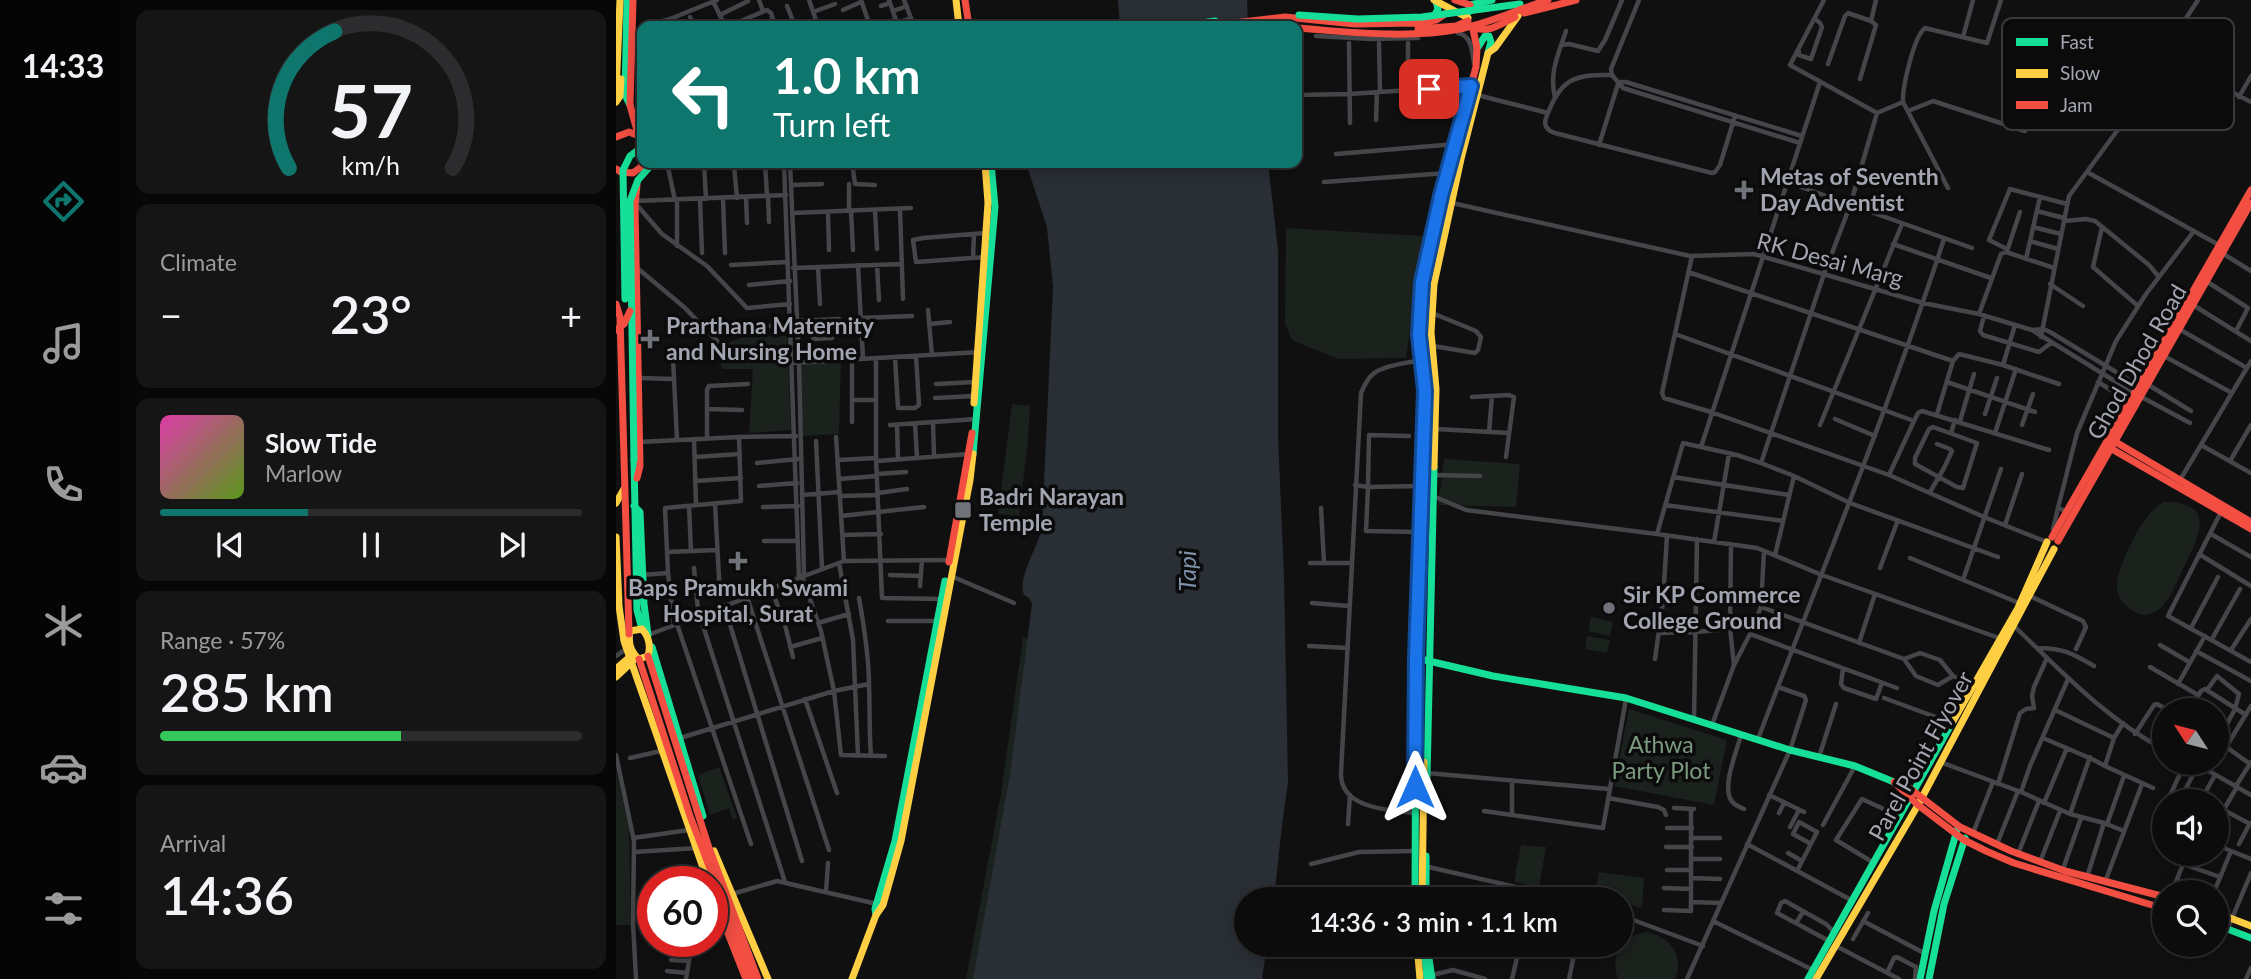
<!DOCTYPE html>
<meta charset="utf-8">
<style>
body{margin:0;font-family:Lato,sans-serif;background:#151516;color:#f1f3f6;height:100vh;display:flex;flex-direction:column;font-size:26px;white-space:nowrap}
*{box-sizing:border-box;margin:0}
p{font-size:23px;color:#9a9b9d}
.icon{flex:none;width:38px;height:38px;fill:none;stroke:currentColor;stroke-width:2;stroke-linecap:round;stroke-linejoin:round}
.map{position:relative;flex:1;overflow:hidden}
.sheet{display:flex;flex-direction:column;gap:10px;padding:10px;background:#070707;width:490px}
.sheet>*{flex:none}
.hud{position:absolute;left:21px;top:21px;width:665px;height:147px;border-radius:14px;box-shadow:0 4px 18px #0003,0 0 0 2px #2c2c2e;background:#0f766e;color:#fff;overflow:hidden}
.needle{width:46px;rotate:306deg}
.controls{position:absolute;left:1536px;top:698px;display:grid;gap:14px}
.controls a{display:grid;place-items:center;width:77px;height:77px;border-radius:50%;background:#0c0c0d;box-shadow:0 4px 18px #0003,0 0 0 2px #2c2c2e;font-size:35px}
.speed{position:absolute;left:21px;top:866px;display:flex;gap:14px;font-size:35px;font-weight:700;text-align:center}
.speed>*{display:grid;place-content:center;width:91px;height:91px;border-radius:50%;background:#0c0c0d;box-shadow:0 4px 18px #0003,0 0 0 2px #2c2c2e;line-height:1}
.speed .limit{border:10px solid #d22;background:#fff;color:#111}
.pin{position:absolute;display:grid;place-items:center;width:60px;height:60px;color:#fff;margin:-30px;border-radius:14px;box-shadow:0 4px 10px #0006}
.me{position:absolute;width:77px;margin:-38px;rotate:0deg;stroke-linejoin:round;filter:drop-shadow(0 0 5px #0008)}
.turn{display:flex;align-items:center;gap:24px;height:147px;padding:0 21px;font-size:32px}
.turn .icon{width:91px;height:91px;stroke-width:2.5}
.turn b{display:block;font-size:49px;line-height:60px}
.big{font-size:52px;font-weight:600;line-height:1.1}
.sheet .tile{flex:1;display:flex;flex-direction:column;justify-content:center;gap:10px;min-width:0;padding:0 24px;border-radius:14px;background:#151516}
.sheet .dial{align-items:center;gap:0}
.dial svg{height:182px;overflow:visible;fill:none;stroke:#2c2c2e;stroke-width:7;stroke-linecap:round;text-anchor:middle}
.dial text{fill:#f1f3f6;stroke:none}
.song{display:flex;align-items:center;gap:21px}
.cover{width:84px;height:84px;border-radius:10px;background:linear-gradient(135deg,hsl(320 70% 55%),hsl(90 70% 35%))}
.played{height:7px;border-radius:4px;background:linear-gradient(90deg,#0f766e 35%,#2c2c2e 35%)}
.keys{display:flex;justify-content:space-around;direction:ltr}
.heat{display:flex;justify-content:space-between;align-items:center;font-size:38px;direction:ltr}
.charge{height:10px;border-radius:5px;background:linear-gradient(90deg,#34c759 57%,#2c2c2e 0)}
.trip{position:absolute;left:618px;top:887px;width:399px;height:70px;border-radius:35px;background:#0c0c0d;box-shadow:0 4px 18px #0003,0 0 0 2px #2c2c2e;font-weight:600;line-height:70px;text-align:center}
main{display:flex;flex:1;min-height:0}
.dock{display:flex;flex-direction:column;width:126px;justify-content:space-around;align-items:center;background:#050505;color:#9a9b9d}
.dock .icon{width:49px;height:49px}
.dock .current{color:#0f766e}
.dock b{font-size:32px;color:#f1f3f6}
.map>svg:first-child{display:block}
.green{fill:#1b211c}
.water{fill:#292f35}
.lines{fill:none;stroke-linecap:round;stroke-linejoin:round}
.street{stroke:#45464a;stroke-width:4.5}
.fast{stroke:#16e098;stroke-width:7}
.slow{stroke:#ffcf43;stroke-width:7}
.jam{stroke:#f24e42;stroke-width:7}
.fast-bridge{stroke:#16e098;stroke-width:7}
.slow-bridge{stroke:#ffcf43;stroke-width:7}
.jam-bridge{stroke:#f24e42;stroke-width:7}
.route-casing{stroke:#114b97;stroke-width:18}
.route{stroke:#1a73e8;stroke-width:12}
.poi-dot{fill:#707279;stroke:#0b0b0c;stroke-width:2.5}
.labels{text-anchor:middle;stroke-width:7;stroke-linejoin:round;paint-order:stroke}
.poi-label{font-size:23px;font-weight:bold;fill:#a3a6b1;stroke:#0b0b0c;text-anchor:start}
.street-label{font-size:23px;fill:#a3a6b1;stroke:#0b0b0c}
.park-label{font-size:23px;fill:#7b9a7f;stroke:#0b0b0c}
.water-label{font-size:24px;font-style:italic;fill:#7c91a9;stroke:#0b0b0c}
.key{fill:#0b0b0c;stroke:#393a3e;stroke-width:2}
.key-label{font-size:19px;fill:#a3a6b1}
</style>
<main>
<nav class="dock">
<b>14:33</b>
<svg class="icon current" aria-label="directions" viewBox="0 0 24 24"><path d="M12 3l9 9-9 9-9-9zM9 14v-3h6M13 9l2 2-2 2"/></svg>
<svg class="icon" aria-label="music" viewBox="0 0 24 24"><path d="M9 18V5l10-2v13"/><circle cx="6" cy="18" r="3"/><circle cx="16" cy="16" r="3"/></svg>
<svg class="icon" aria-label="phone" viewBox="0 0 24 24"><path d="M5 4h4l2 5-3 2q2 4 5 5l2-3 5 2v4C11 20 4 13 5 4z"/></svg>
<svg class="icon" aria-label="climate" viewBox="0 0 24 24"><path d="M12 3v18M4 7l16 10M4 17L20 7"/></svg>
<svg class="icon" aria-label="car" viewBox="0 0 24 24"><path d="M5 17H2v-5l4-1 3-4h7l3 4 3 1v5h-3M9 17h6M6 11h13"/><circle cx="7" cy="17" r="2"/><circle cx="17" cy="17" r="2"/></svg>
<svg class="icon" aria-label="filters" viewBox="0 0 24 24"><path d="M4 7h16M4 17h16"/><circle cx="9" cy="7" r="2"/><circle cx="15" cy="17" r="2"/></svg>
</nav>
<section class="sheet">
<div class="tile dial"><svg viewBox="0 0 100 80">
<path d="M14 69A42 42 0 1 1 86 69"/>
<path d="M14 69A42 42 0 0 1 34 9" stroke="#0f766e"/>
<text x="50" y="56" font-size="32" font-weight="700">57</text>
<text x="50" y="72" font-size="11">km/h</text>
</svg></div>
<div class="tile"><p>Climate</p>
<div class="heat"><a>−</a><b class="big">23°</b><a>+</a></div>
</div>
<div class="tile">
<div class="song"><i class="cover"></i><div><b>Slow Tide</b><p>Marlow</p></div></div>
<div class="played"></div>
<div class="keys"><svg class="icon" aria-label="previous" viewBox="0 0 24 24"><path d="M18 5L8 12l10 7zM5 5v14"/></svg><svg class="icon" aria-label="pause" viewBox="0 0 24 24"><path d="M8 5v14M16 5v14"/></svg><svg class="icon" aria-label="next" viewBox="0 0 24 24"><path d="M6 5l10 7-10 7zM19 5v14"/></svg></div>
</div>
<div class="tile"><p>Range · 57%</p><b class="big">285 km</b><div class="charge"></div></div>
<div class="tile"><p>Arrival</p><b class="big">14:36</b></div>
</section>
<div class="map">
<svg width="1635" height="979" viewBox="0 0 1635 979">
<rect width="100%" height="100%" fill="#101011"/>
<path class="green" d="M670 228 807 236 790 358 722 359 676 340 669 324Z
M133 335 171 336 175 430 133 433 137 369H106L102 355 114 342Z
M225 361 223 434 186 436 184 363Z
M396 404 414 406 412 440 403 516 382 514Z
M828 459 904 464 900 507 822 505Z
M1547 502C1603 501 1582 538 1567 569 1560 583 1553 606 1537 613 1530 616 1523 615 1517 611 1508 606 1500 595 1501 585 1501 569 1519 534 1528 521 1533 513 1540 507 1547 502Z
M975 617 997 622 994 636 972 631Z
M971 636 994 640 991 653 969 649Z
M407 637 418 641 361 979H350L385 794Z
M1013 709 1111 740 1098 805 998 786Z
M103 767 121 818 117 820 113 808 94 815 82 775Z
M0 770 13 828 15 925H0Z
M905 845 930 847 923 887 898 882Z
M983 872 1028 878 1026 908 1005 902 1004 900 979 894Z
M1030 932C1054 936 1069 956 1059 979H1002C993 956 1007 936 1030 932Z"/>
<path class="water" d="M502 0H631L632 26H504Z
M410 163H652L662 250V437L668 576 672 782 666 825 658 899 630 900V945H651L646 979H357L394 774 416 604 413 598 408 595C401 577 423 546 426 527L437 287 431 227Z"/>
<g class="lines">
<path class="street" d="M143 0 147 11
M193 0 202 26
M245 0 254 26
M273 0 282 26
M288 0 298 26
M1023 0 995 69 996 75 1007 88 1184 143
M97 1 109 26
M171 6 179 26
M265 6 274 3
M227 10 245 2
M277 11 291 6
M197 12 219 4
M104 15 132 1
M74 17 78 26
M270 23 280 20
M281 23 295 18
M29 26 54 19 101 0
M113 26 151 10 155 13 159 26
M225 26H226
M842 33C856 36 856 51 858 63
M700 36 755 39 802 38
M1347 37 1357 0
M733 43 734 123
M763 43 764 91
M792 43V90
M1553 44 1577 59 1572 70
M945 45 953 44 982 51 989 40 1006 0
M1183 52V55L1195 59 1206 27 1204 23 1199 19
M1546 56 1635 102
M1212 64 1229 16 1232 13 1255 21
M996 75C956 74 944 80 930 118 927 126 932 131 939 133L1096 173 1099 172 1104 165 1119 116
M1244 79 1260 25 1255 21 1260 0
M1002 82H1010L1186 136
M681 95 733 94 855 86
M861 95 932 113
M1623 97 1635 76
M939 98C933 73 942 55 950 31
M1292 111 1317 101 1409 131
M1261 113 1287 102
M760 120 761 92
M983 145 1002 84
M720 154 840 144
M51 163 59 200
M88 163 90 199
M149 163 151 196
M168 163 183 577
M174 163 183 362 188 575
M236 163 239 184 259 185
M236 164 263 163
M118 166 121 198
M1471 172 1603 245
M708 182 831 173
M1171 182 1356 248
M233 184V211
M176 185 206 184
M1332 188 1287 102C1286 88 1298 36 1309 28L1371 43 1385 0
M152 196 153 222
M130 197 131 223
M107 199 109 253
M84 200 86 253
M19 201 170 195
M836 203 1074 256 1138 254 1307 303 1363 314 1416 330 1518 393 1574 423
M20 204 46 234 91 266 131 308 174 304
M284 209 287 299
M259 210 261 249
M235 211 237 250
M1421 211 1448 218
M212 212 213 250
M177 213 295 208
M1448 221 1470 219 1479 221 1533 265 1543 277
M1417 227 1445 234
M1486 227 1477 267 1522 306
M369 233 307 238 297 240 300 262 369 257
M1414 241 1442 249
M1277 244 1375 278
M61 246V200
M1391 249 1373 240 1394 189 1451 204
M1391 251 1404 212
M1606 253 1635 271
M1076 256 1046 393 1048 398 1095 412 1273 475 1368 517 1431 542
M357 258 358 234
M1410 259 1424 197
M115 265 172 262
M242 265 247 359
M261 265 263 300
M20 267 68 307 104 344
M202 267 204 304
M177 268 285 264
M1072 272 1337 361
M1590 281 1632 308 1620 331
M1434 284 1467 306
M133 285 174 281
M1577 305 1635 341
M312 310 316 355
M816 313 860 331 865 337 862 350 859 353 817 346
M1363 314 1385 254 1390 252 1438 268
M1368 316 1364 331 1367 335 1423 352 1435 343
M245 318 296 316
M313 324 334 322
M154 326 181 321 223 319
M1563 329 1631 368
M1417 330 1427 329 1434 332 1528 389
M1059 334 1298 421
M1425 337 1453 196 1512 116 1555 41 1582 0
M197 339 216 338V320
M1548 356 1616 393
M279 357 282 408H299L303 405 300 356
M57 358 61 440
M260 358V458L266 598 327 599
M236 359V422
M176 363 364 352
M1387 365 1399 325
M23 378 58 379
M1331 382 1419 412
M1482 382 1513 401
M320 384 359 382
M1531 384 1575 411
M856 397 893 395 898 397 890 457
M319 398 358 396
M236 400H260
M91 409 126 410
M1321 414 1337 361 1343 354 1387 365 1443 384
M1369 414 1381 378
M1219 419 1259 436
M1344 421 1358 374
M317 422 318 456
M299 423 301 458
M274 425 361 419
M281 425 282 459
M1204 425 1286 224
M1406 425 1417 394
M1317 427 1361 443 1347 488 1341 487 1299 464V458L1313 429Z
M820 429 893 433
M873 432 876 396
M1335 433 1339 420
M1379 433 1400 369
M793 436 753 435 752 487 805 486
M220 437 228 561
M91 438V390L93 386 132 384
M78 439 80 505
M200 441 206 568
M23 442 123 437 180 436
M1585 445 1635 473
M1085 447 1204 82
M79 457 124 454
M222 460 260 458
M261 461 353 454
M1614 461 1635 425
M141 463 182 459
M1145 463 1208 274 1234 206 1261 113 1174 65 1208 0
M261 474 290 472
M818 475 864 476
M1273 475 1298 421 1302 413 1306 411 1433 450
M1057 477 1173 495
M223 479 261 476
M1564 480 1635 361
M79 481 125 478
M739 485 752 487 750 531 804 532
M143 486 181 483
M1314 492 1328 468 1336 451 1334 449 1321 444
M262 493 291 489
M186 495 224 492
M224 496 262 495
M806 496H817L850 510 1041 534
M99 504 104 596
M1049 505 1167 521
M73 506 75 551
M147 507 182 506
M705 508 708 563
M1606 510 1552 616 1635 662
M1450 511 1442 508 1461 433 1500 341 1530 294 1578 231
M225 516 308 507
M1389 525 1406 474
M1438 531 1437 529 1442 508
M1595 534 1635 557
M226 535 265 534
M148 541H182
M1098 542 1113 454
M1115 544 1114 628 1118 665
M51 552 101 550
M1583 554 1635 586
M1159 555 1178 476
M1382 557 1234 503 1178 476 1145 463 1121 455 1067 443 1041 534 1141 548 1206 575 1383 638
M1294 558 1403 603
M223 563 237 640 242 756
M694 563H735
M78 568 82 610 169 882
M1264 568 1282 520
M25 575 52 573
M274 575 305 576
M186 576 205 631 218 691 225 755 269 756
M335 576 398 603
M1347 580 1385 469
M304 586 306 560
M155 588 169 625 177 657
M1414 596 1467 621 1470 627 1460 649
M131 597 213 850
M243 598C248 626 253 656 253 685 254 708 253 732 255 756
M696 603 733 606
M108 605 186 861
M1145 607 1288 659 1300 676 1322 685 1337 676 1360 685
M272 621H323
M202 623 233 614
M61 624 135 844
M58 625 52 573 49 508 125 501 123 437
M1398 626C1446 672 1489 718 1549 750
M1575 628 1602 577
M1043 633 1079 632 1137 627
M1134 634 1281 688
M32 635 228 561 335 560
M1596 639 1624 589
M1243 643 1259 594
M1544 645 1573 662
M693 646 732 648
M174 647 206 638
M1421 648C1447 648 1456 653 1478 666
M1615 650 1635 619
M1580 651 1635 681
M0 656 10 649
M1039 659 1047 602 1051 535
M1288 659 1304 653 1324 660 1337 676
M1534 667 1582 695
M1227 669 1225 684 1228 688 1260 699 1266 683
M1562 684 1589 636
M1591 690 1601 676 1623 694 1619 709 1602 741
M1268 698 1336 723
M189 699 221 793
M1439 710 1498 738
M1574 710 1585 691 1589 689 1630 715
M1078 720 1081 539
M1096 725 1118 665 1134 634 1145 607 1148 551
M1519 734 1538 705 1541 704 1552 710
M1125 735C1121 751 1106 785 1115 800 1118 805 1123 807 1128 809
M64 738 218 691 253 684
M1427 738 1476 759 1489 766 1537 788
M1142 739C1205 573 1273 408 1328 239
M1602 741 1634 764
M0 755 18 841 17 923 20 979
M1203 757 1220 704
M14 758 45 751
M1324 762 1405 792 1454 814 1488 823 1508 831
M1601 762 1635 706
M1579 763 1635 795
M1489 766 1498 738 1507 723
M811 773 993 789
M1382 784 1404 713 1410 709 1418 708 1416 696 1418 687 1431 658
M1620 786 1635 762
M1569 791 1585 800
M1405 792 1414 766 1452 679
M1153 795 1188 812
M992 798 1042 807 1048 810 1050 815
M1551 802 1569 763
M1563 802 1582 765
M1584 802 1599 775
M1428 803 1451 748
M1058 808 1078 809
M1548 808 1549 805
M1608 810 1634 824
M868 811 987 828 1010 699
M799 813C773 810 724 809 725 773L745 393C748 386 751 379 757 374 767 365 803 360 817 360
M1163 813 1168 803
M1454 814 1474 757
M896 815V781
M1601 821 1621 787
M732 824 734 795
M1491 824 1508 776
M1207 825 1239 766
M1174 827 1183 810
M1051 828H1076
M1357 833 1377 782
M17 838 73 830
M1076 838H1104
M1131 844 1237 901
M1381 844 1402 791
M1623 844 1634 823
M1050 847H1076
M1615 851 1635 859
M18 852 81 848
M1172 853 1186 861
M1402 854 1423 801
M1075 859H1104
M1424 862 1444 811
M1258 863 1220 840 1246 799 1285 817
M695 864 743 852 799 851
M1567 864 1604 877
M808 866 957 900
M1447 869 1465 818
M1051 870H1075
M1181 871 1201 832 1183 822 1177 834 1195 844
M1471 877 1488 823
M1075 878 1104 879
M1561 880 1595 892
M1489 882 1526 784
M1048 888 1075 889
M210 892 212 863
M1556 892 1571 854
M1598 892 1615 851 1601 845
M116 894 161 881 261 904
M1075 902 1105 903
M1048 910 1075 911V809
M1004 915 1087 946
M1097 921 1197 970
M1247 921 1308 953
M1180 923 1187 912
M1612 928 1635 873
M1237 939 1252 913
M1213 941 1161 913 1165 903 1169 901 1210 924 1219 933
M1220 946 1283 979
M53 951 74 953
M764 956V945
M55 960 73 961
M51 971 71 973
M1271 973 1278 958 1281 957 1300 967 1299 979
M816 975 837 970 869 979
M70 979 76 942
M896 979 904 945
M953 979 960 945
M1071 979 1174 750 1190 700 1188 696 1162 687
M1630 979 1635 968"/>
<path class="fast" d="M11 0 9 95 14 105
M852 13 854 5 876 0
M816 20 822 9 820 1
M566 26 599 21
M862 47 869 36H873L875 42 872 53
M357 454 379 207 375 163
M18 460 21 610 26 629
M18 506 24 512 28 604 32 635
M36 647 87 816
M800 658 877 676 1010 698 1174 750 1239 766 1278 782
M811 778 818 467
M810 856V900
M799 900 800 658 806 469
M260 915 259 909 279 841 329 581
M1601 925 1635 938
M808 945 811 979
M811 945 816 979
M1192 979 1336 723
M1304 979 1318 911 1341 830
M1313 979 1328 904 1349 838"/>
<path class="slow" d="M340 0 343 26
M818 0 852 18
M0 93 4 0
M0 102 4 96 5 79
M358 403 372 203 369 163
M818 467 820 389 815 332 818 284 845 159 872 53 879 48 902 16
M0 503 8 489
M0 537 3 606 8 641 92 882
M26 629C33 637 35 646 32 656L23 659C14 652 12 642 14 631Z
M0 669 15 656
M0 677 17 661
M1336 723 1402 608 1431 542
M98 851 152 979
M1601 913 1635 926
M801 945 804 979
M236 979 260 915 267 905 285 841 354 480 357 454
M1200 979 1302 805 1438 549"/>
<path class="jam" d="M17 0 14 105 22 134
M349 0 353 26
M839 0 854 5
M908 13 960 0
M592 26 669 17 739 24 801 23 820 20 829 14
M856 27C872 34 885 24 899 17
M802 29 840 26 852 21
M0 137 13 132 26 137
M0 169 5 172 17 173 30 163
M21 185 19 205 24 466 21 478
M0 304 4 317 13 634
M1496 437 1498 441 1635 522
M1490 449 1494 448 1635 529
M806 469 809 391 803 335 806 282 825 196 860 67 861 48 857 29
M1436 537 1635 190
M1442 541 1635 203
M333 562 356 433
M32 656 92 845 142 979
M23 659 74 816 136 979
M96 893 130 979
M1549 897 1449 871 1395 851 1344 827 1292 787 1278 782 1302 805 1348 840 1370 851 1398 863 1549 909"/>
<path class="fast-bridge" d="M683 15 742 19 806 17 904 4
M9 299 7 170 14 156 26 147
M18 460 14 201 22 180 37 163"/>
<path class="slow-bridge" d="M806 900 808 762"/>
<path class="jam-bridge" d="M681 28C735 32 791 39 844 29 874 23 903 9 932 0
M0 330 8 324 14 311"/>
</g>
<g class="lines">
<g class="route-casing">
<path id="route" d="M799 787 800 658 809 391 803 335 806 282 825 196 855 86 813 89"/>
</g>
<use href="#route" class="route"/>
</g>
<g class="poi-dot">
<path d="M1124.5 179.5h7v7h7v7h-7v7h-7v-7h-7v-7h7z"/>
<path d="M30.5 328.5h7v7h7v7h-7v7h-7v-7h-7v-7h7z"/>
<rect x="338" y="501" width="18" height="18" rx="3.5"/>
<path d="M118.5 550.5h7v7h7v7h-7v7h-7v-7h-7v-7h7z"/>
<circle cx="993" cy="608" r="7"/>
</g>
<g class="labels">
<g class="poi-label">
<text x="1144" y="185">Metas of Seventh<tspan x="1144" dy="26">Day Adventist</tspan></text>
<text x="50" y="334">Prarthana Maternity<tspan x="50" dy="26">and Nursing Home</tspan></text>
<text x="363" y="505">Badri Narayan<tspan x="363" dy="26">Temple</tspan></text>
<text x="122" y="596" text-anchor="middle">Baps Pramukh Swami<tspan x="122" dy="26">Hospital, Surat</tspan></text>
<text x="1007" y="603">Sir KP Commerce<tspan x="1007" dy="26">College Ground</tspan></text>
</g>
<g class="street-label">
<text transform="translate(1214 260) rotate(15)" y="8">RK Desai Marg</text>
<text transform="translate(1521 362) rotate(-60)" y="8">Ghod Dhod Road</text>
<text transform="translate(1305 756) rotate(-61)" y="8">Parel Point Flyover</text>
</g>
<g class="park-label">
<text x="1045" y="753">Athwa<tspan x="1045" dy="26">Party Plot</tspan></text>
</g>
<g class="water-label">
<text transform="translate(572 571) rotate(-90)" y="8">Tapi</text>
</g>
</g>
<rect x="1386" y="18" width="232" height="112" rx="10" class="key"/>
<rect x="1400" y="38" width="32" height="8" fill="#16e098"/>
<rect x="1400" y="69" width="32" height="9" fill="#ffcf43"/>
<rect x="1400" y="101" width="32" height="8" fill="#f24e42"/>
<g class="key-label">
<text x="1444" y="49">Fast</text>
<text x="1444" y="80">Slow</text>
<text x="1444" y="112">Jam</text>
</g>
</svg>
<div class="controls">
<a><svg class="needle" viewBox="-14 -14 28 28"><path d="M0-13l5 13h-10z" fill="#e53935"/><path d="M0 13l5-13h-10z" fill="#9a9b9d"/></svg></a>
<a><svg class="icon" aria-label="sound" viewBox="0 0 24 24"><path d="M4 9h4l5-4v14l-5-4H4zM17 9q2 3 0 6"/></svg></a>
<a><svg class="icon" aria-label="search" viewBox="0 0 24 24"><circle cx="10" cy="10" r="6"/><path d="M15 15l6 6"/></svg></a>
</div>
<div class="speed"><div class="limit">60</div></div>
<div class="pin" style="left:813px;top:89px;background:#d93025"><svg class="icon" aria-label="arrive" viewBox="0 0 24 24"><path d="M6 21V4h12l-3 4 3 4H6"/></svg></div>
<svg class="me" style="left:799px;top:787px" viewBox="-20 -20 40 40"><path d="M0-17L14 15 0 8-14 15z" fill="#1a73e8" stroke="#fff" stroke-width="4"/></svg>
<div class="trip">14:36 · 3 min · 1.1 km</div>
<div class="hud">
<div class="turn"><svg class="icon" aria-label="left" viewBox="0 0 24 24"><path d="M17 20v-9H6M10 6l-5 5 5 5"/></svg><div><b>1.0 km</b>Turn left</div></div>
</div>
</div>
</main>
